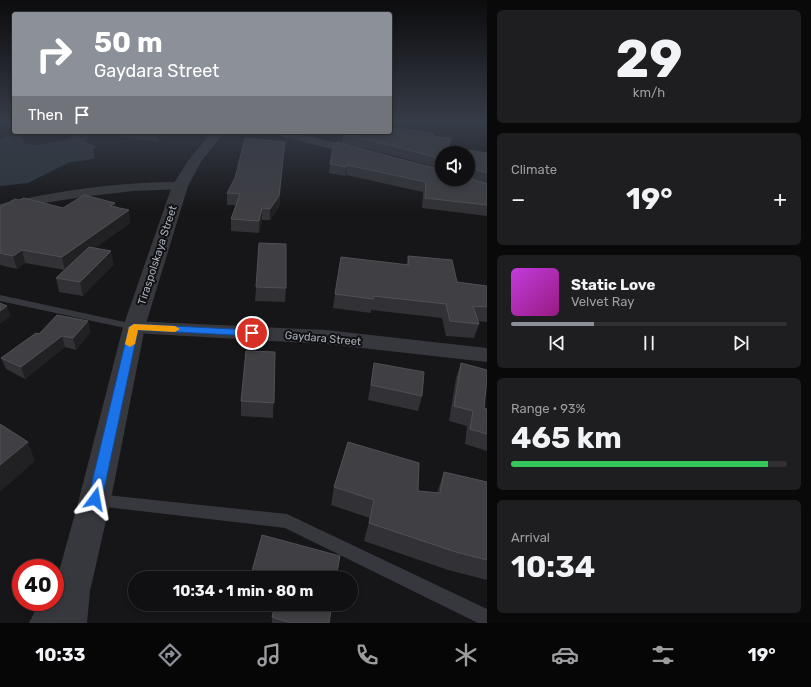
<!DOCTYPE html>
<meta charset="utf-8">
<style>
body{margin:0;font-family:Rubik,sans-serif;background:#1e1e20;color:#f1f3f6;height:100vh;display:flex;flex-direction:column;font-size:15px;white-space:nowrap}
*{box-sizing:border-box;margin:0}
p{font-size:13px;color:#9c9d9f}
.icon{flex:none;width:22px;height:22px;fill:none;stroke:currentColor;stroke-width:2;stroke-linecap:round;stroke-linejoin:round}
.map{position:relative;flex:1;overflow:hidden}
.sheet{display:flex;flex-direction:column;gap:10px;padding:10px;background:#09090a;width:324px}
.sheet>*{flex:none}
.top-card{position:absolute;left:12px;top:12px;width:380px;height:122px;border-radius:4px;box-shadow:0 2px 6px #0003,0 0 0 1px #303032;background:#8c9099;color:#fff;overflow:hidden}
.fabs{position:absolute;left:435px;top:146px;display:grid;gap:8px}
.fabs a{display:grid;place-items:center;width:40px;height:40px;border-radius:50%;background:#101012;box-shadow:0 2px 6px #0003,0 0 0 1px #303032;font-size:20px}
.speed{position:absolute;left:12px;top:559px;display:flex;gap:8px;font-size:20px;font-weight:700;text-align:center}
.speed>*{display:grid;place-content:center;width:52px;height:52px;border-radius:50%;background:#101012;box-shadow:0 2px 6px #0003,0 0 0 1px #303032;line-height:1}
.speed .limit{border:6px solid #d22;background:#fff;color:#111}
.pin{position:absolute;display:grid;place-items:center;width:34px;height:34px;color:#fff;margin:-17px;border:2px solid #fff;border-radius:50%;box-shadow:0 1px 4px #0007}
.me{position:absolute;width:44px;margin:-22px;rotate:13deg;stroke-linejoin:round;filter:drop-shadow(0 0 3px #0008)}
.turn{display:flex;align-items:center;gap:14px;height:84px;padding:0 16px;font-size:18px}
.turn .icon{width:52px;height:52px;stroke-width:2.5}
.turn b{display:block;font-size:28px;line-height:34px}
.then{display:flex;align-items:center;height:38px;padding:0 16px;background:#0003;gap:8px;font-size:15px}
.big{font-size:30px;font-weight:700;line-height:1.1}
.sheet .widget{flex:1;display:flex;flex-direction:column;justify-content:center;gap:6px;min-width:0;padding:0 14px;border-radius:6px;background:#1e1e20}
.sheet .dial{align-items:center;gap:0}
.dial b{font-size:52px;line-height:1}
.song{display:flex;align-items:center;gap:12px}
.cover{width:48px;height:48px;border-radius:6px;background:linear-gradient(135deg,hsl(290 70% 55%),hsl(310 70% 35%))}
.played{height:4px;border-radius:2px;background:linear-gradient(90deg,#8c9099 30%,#303032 30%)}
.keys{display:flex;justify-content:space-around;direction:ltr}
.heat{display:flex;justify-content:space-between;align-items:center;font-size:22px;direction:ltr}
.charge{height:6px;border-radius:3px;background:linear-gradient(90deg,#34c759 93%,#303032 0)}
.trip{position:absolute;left:128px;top:571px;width:230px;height:40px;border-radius:20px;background:#101012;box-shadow:0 2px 6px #0003,0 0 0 1px #303032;font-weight:700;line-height:40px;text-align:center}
.tab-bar{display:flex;height:64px;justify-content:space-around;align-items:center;background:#060607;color:#9c9d9f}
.tab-bar .icon{width:28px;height:28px}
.tab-bar .selected{color:#8c9099}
.tab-bar b{font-size:18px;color:#f1f3f6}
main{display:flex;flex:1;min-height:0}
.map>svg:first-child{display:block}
.water{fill:#2c353c}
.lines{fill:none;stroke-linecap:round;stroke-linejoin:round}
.service{fill:#37383d;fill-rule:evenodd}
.minor{fill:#37383d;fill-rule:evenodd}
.tertiary{fill:#37383d;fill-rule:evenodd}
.wall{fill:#323236}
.shaded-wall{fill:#212124}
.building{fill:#3f3f44;stroke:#4f5156}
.route{fill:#1a73e8;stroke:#114b97}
.slow{fill:#f59e0b}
.labels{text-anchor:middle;stroke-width:4;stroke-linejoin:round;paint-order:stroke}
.street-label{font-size:11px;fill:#a8adb8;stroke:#111113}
</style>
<main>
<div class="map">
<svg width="487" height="623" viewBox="0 0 487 623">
<rect width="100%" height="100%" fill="#161618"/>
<path class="water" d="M78 133H83L90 136 85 142 97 146 93 150 95 158 88 160 70 162 28 183 0 186V139L6 136 22 135 25 144 37 145 65 140Z"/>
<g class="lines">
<path class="service" d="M0 295 134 324 139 327 134 330 0 301Z
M97 494 287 514 487 609V623H478L285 528 97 506 92 505 90 500 92 495Z"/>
<path class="minor" d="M271 132H291L363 149 365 152 363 155 359 156 273 134Z
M180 182 185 183 187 186 185 189 134 191 89 196 44 203 0 212V204C60 190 119 182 180 182Z
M134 321 326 330 487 348V362L326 344 134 333 127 332 124 327 127 322Z
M66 581 78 586 83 598 78 610 68 623H29L35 611 41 602H55V586Z"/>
<path class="tertiary" d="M212 132H225L202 160 188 186 145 327 111 499 90 591 87 623H49L52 602H55V586L79 499 123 327 172 186 188 161Z"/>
</g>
<path class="wall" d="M120 132H172L157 142 121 137Z
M343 134H434L433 136 449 148 487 153V184L468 178V153H442V169L399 157 342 143Z
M285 142 279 207 270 220H262L259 233 231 231V219L236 205H227V193Z
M330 164 442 170V179L487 184V216L422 208 423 192 346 175 345 176 329 173Z
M19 200 63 208 115 203 116 207 130 223 95 248 114 264 83 296 59 292 56 278 65 270 25 263 17 269 0 265V207Z
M408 256 457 282 487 286V322L478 321 479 324 474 338 446 336 442 318 371 310V313L333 308 335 294 406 265Z
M256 287 286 288 285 302 255 301Z
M88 321 90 333 76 350 65 347 25 379 6 369 1 358 39 334Z
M275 352 273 418 241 416V401Z
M374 363 422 396 418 411 368 400Z
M461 363 484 408 487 409V451L465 444 467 426 449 421 456 378Z
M444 472 487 482V580L448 570 364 541 370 518 331 505 334 487 418 491 437 493Z
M267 604H332L329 623H272V617L275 606Z"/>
<path class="shaded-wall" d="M161 132H172L157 142V135Z
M285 142 279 207 270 220V209Z
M347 165 346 175 345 176 346 167Z
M115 203 117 215 110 206Z
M262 208V220L259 233V221Z
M129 210 130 223 65 270 62 257Z
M22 250 25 263 17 269 13 256Z
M111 251 114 264 83 296 80 282Z
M7 306 11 316 0 324V311Z
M88 321 90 333 76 350 73 338Z
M62 336 65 347 25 379 21 367Z
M28 442 35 461 0 492V465Z"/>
<path class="building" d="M390 127 434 134 433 136 451 138 448 147 487 153V173L471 168H468V153H442V159L401 148 343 134 345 132H390Z
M135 132H161L157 135Z
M245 138 285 142 279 196 270 209 262 208 259 221 231 219 240 194 227 193 235 178Z
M336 142 442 170V179H468V178L487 184V205L425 198 426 182 347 165 346 167 330 164 333 146Z
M84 195 115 203 110 206 129 210 62 257 22 250 13 256 0 253V207L15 199 19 200 24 198 63 208Z
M259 243 286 244V288L256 287Z
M89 247 111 251 80 282 56 278Z
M408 256 452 260 457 282 487 286V307L473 306 479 324 450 321 446 304 373 296V299L335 294 341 257 409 265Z
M0 303 7 306 0 311Z
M57 315 88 321 73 338 62 336 21 367 1 358 36 333 39 334Z
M246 351 275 352 274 403 241 401Z
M374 363 424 372 422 396 371 385Z
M461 363 487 370V379L484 408 487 409V434L470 429 473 411 454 406Z
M0 424 28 442 0 465Z
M348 442 419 463 418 491 440 493 444 472 487 482V560L456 552 369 523 374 500 334 487Z
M262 535 340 556 336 578H250Z
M275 604H332L329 623H291L272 617Z"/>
<linearGradient id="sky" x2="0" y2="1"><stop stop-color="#0c0c0d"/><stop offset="0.58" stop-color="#363c48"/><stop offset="1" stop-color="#363c48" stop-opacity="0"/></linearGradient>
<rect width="487" height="211" fill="url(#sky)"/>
<path class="route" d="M134 324 252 330 257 333 252 336 138 330 102 499 100 503 95 505 90 503 88 499 129 327Z"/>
<path class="slow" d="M134 324 175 326 180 329 175 332 138 330 135 344 130 347 125 344 129 327Z"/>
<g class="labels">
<g class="street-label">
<text transform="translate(157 255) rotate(-72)" y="4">Tiraspolskaya Street</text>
<text transform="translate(323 338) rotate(5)" y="4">Gaydara Street</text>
</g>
</g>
</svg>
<div class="fabs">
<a><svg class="icon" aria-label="sound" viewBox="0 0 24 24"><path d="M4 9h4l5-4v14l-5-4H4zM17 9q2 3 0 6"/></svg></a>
</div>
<div class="speed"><div class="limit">40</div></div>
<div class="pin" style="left:252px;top:333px;background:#d93025"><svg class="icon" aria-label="arrive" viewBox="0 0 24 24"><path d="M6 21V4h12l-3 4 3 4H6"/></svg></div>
<svg class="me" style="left:95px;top:499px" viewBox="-20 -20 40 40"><path d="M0-17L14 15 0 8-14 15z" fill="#1a73e8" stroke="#fff" stroke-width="4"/></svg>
<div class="trip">10:34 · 1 min · 80 m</div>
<div class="top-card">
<div class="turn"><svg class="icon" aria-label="right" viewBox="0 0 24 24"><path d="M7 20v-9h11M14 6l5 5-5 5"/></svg><div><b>50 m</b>Gaydara Street</div></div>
<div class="then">Then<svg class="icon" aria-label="arrive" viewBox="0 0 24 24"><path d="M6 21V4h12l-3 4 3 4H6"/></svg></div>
</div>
</div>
<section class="sheet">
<div class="widget dial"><b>29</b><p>km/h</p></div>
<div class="widget"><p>Climate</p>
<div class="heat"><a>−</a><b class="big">19°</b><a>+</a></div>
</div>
<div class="widget">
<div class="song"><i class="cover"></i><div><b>Static Love</b><p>Velvet Ray</p></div></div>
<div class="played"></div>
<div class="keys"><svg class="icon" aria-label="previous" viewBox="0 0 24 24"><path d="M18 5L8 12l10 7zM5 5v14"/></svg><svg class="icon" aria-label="pause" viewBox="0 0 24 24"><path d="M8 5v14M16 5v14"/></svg><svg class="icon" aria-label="next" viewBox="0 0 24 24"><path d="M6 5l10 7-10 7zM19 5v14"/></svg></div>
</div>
<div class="widget"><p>Range · 93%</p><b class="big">465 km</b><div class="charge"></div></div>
<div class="widget"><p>Arrival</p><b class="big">10:34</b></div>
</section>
</main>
<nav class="tab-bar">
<b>10:33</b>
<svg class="icon selected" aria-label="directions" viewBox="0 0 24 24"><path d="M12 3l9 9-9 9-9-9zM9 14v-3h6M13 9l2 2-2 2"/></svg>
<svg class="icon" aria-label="music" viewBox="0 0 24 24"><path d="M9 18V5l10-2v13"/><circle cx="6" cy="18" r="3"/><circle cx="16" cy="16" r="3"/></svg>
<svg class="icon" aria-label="phone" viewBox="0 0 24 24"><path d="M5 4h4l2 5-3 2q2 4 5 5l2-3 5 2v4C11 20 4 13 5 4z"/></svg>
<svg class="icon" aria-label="climate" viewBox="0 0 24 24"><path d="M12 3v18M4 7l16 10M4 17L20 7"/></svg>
<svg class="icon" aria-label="car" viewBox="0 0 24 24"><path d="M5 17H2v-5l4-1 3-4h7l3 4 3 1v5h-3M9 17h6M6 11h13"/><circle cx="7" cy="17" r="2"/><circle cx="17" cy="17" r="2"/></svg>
<svg class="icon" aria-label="filters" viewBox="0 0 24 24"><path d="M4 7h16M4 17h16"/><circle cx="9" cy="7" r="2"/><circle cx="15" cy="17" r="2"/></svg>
<b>19°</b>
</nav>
